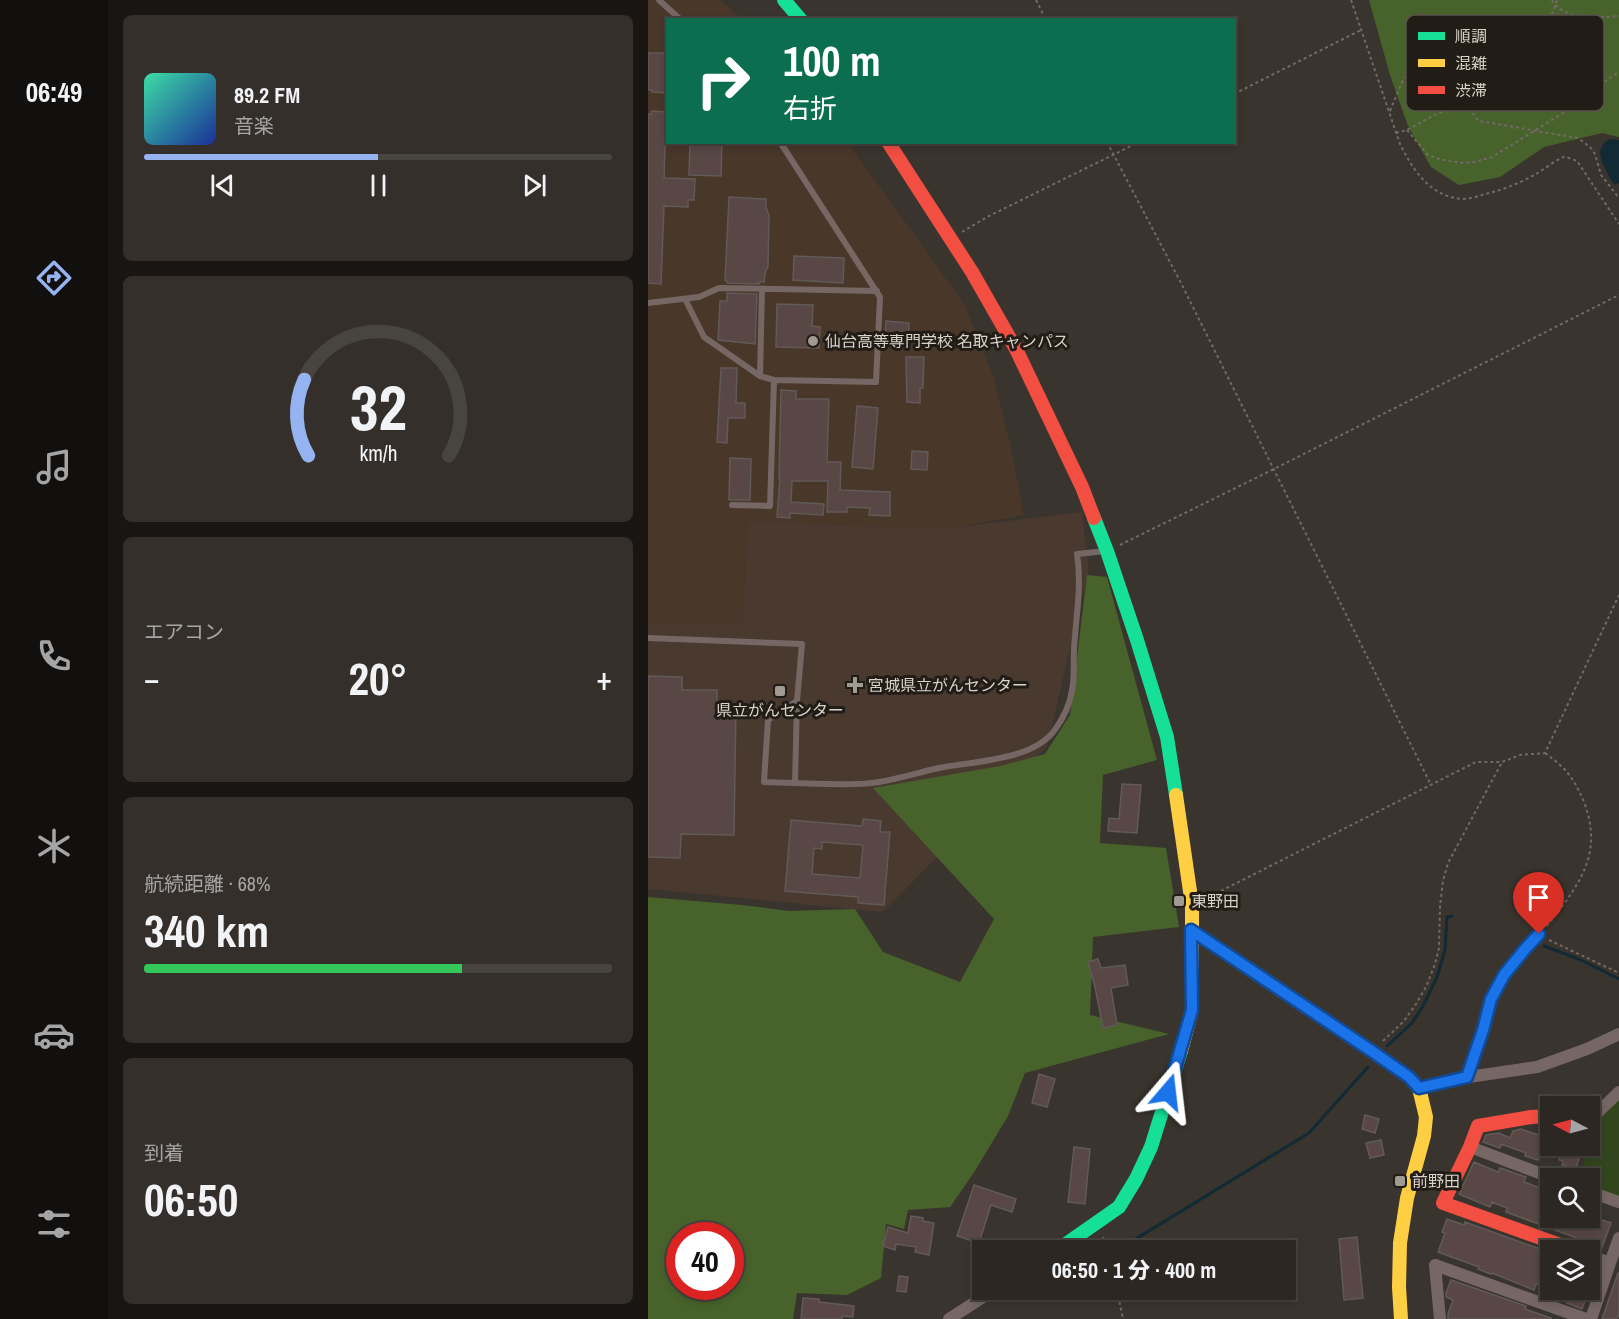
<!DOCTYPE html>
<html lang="ja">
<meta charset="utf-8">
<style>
body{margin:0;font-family:"Archivo Narrow","Noto Sans JP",sans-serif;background:#342f2a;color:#f1f3f6;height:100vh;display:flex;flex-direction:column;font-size:22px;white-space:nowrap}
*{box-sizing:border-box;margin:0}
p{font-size:20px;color:#a6a5a5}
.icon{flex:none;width:33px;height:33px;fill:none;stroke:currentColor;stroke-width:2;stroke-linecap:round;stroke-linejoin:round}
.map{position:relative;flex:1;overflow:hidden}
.panel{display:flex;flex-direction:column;gap:15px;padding:15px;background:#181513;width:540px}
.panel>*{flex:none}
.guide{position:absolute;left:18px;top:18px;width:570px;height:126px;border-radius:0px;box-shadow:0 3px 9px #0003,0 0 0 2px #484440;background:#0b6e4f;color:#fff;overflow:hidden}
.needle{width:39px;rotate:276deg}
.buttons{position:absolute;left:892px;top:1096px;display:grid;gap:12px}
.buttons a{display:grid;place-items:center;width:60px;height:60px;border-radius:0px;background:#2c2722;box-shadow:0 3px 9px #0003,0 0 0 2px #484440;font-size:30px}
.speed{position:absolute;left:18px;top:1222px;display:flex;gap:12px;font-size:30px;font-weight:700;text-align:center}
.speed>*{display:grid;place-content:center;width:78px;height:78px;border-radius:50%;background:#2c2722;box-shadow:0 3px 9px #0003,0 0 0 2px #484440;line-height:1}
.speed .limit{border:9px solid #d22;background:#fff;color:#111}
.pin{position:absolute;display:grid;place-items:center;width:51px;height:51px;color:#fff;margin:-62px -26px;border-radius:50% 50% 50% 0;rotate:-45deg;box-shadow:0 0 6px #0007}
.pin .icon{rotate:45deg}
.me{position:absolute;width:66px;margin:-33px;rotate:17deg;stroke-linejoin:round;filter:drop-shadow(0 0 4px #0008)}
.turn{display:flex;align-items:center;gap:21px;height:126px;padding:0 18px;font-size:27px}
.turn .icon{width:78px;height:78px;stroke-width:2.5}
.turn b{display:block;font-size:42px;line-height:51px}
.big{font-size:45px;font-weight:800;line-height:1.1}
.panel .widget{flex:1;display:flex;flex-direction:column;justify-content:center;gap:9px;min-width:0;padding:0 21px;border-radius:9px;background:#342f2a}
.panel .dial{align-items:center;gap:0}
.dial svg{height:156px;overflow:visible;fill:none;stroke:#484440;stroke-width:7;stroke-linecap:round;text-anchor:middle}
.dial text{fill:#f1f3f6;stroke:none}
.song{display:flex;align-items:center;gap:18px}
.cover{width:72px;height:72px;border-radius:9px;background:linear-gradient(135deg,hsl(160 70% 55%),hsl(230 70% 35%))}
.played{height:6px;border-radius:3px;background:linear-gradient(90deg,#95b2f1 50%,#484440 50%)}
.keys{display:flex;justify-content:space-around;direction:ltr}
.heat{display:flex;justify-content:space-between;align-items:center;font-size:33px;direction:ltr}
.charge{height:9px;border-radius:4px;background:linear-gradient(90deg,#34c759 68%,#484440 0)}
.trip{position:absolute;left:324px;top:1240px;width:324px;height:60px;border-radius:0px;background:#2c2722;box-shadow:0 3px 9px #0003,0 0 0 2px #484440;font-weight:800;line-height:60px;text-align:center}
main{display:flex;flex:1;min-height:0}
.dock{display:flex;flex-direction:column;width:108px;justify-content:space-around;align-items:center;background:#12100e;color:#a6a5a5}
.dock .icon{width:42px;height:42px}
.dock .selected{color:#95b2f1}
.dock b{font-size:27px;color:#f1f3f6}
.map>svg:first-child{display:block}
.built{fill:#49372a}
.medical{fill:#49392f}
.green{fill:#32461e}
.forest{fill:#47632b;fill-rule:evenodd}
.water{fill:#112a33}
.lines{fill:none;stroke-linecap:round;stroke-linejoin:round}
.stream{stroke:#112a33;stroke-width:3}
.building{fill:#584745;stroke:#615a57;stroke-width:1.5;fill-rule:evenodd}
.path{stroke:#746966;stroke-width:2;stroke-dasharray:3 3;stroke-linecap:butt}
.lane{stroke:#766765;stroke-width:6}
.street{stroke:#766765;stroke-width:12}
.fast{stroke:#16e098;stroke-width:14}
.slow{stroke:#ffcf43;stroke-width:14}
.jam{stroke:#f24e42;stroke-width:14}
.route-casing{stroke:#114b97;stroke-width:15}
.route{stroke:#1a73e8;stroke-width:10}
.poi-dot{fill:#a19a93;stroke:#221c17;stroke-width:2}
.labels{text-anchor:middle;stroke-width:6;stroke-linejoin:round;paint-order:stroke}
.poi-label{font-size:16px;fill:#d9d1ca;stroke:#221c17;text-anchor:start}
.key{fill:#221c17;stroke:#59524d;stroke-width:1.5}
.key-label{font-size:16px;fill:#d9d1ca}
</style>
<main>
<nav class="dock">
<b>06:49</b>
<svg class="icon selected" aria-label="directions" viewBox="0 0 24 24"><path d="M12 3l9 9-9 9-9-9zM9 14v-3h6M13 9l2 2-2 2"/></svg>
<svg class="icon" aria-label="music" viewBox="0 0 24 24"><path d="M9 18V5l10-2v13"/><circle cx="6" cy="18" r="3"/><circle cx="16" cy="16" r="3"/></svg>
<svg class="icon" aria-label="phone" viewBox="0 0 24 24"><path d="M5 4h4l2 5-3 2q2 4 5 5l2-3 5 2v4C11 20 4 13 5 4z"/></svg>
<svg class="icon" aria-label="climate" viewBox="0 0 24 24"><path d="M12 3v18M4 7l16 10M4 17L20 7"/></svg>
<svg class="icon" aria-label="car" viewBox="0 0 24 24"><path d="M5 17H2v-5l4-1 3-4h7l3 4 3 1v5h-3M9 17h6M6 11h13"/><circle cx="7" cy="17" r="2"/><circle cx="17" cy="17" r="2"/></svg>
<svg class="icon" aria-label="filters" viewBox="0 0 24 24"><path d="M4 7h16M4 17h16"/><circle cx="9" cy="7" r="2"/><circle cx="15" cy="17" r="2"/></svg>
</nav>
<section class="panel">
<div class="widget">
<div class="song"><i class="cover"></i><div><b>89.2 FM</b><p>音楽</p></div></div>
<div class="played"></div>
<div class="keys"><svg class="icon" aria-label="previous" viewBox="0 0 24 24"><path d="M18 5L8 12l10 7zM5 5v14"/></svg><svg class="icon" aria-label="pause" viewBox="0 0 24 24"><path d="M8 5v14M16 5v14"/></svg><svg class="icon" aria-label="next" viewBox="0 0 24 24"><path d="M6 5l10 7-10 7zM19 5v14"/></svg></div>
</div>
<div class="widget dial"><svg viewBox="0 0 100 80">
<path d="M14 69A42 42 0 1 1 86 69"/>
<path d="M14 69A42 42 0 0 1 12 30" stroke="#95b2f1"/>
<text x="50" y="56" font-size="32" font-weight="700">32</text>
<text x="50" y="72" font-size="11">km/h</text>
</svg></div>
<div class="widget"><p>エアコン</p>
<div class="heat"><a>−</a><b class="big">20°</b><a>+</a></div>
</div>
<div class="widget"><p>航続距離 · 68%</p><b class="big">340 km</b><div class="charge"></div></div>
<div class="widget"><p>到着</p><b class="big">06:50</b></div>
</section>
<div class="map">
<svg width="971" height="1319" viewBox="0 0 971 1319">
<rect width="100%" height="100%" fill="#3a342e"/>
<path class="built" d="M0 0H73L93 19 20 20V142L200 143 237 194 316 304 346 378 363 449 376 515 310 527 100 523 94 624 0 623Z"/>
<path class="medical" d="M434 512 441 569 399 746 235 912 0 889V623H94L100 523 310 527Z"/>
<path class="green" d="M971 1099V1197L942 1187V1179H931L948 1123Z"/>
<path class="forest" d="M721 0H971V137L954 133 896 147 852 177 811 185 783 167 760 126 742 75Z
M439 575 459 577 509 760 455 775 452 843 518 848 531 927 445 937 442 1015 521 1034 377 1073 360 1116 325 1174 302 1207 260 1210 256 1229 238 1224 233 1278 199 1295 149 1293 145 1319H0V897L94 905 141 911 207 909 235 952 312 982 346 919 225 788 352 766 397 754 422 715ZM32 1236H82V1287H32Z"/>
<path class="water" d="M962 139 971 140V183L967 185C962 180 960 174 957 168 951 157 949 146 962 139Z"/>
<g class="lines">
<path class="stream" d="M896 946 933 960 971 979
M739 1046 764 1023 775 1006 789 977 797 950 799 917 804 916
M468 1251 661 1133 720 1067"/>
</g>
<path class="building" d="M0 53H20V93L4 92V90H0Z
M4 111 18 112 16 178 47 179 46 200H40V207L16 206 13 284 0 283V114H3Z
M42 142H74L73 176 41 175Z
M81 197 118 199V207L121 216 120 266 117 273 116 282H111V284L79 283V281L77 280Z
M146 256 196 258 195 283 145 280Z
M79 293 109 294 107 344 70 340 72 301H79Z
M129 304 165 305 164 326 172 327 171 348 128 347Z
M238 321 261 323 260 341 237 340Z
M258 357H276L275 388H272V403L259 402Z
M73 368H89L88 403H97V418H80L79 443 69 442Z
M133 390 148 391V399H181L179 462H193L192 490 242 492V516L221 515 222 508 199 507V512H179L180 481H144L143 502 176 504 175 515 142 513V518L129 517 132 479H131Z
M209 406 230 408 225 469 204 467Z
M264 451 280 452 279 470 263 469Z
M82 458 103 459 102 500H81Z
M0 676 34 677V690H69V708H88L86 835 33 834 32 858 0 857Z
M474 784 493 785 489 833 460 831 461 818 471 819Z
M215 819 233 821 232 832H242L236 905 210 903V897L137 891 143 820 214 826ZM174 842 215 845 212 878 164 874 166 848 174 849Z
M450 959 453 968 477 965 480 985 463 988 469 1025 455 1028 447 987 440 962Z
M391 1074 407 1079 399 1107 384 1103Z
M717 1115 731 1119 727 1133 714 1129Z
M894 1127H903V1143L897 1141 890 1160 877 1156 878 1153 853 1144 852 1148 835 1142 838 1135 851 1133 862 1138 865 1131 873 1129 891 1135Z
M733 1140 736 1155 722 1158 718 1143Z
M915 1146H928L934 1148 928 1169 914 1165 915 1161 911 1160Z
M426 1147 442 1149 437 1204 420 1202Z
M826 1162 850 1172 852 1168 878 1177 876 1182 898 1190 892 1205 903 1209V1218H942V1216L963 1223 953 1250 937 1244V1241L858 1212 859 1208 844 1202 842 1207 811 1194Z
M326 1185 368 1199 364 1212 343 1205 331 1243 309 1236Z
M263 1216 275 1218V1221L286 1223 281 1255 267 1252 268 1247 248 1244 247 1250 235 1246 240 1227 260 1233Z
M799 1219 816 1225 817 1222 903 1253V1290L888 1284 886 1290 844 1273 843 1274 830 1269 831 1267 790 1252 797 1233 794 1232Z
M709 1237 715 1298 696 1300 691 1239Z
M970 1273H971V1314L969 1319H954Z
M251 1276 260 1277 258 1292 249 1291Z
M803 1280 878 1306 877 1309 903 1318V1319H800V1314L805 1300 798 1297V1293Z
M923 1290H941L934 1309 919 1303Z
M155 1298 171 1299V1302L206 1306 205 1317 194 1316V1319H153Z"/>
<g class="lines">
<path class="path" d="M388 0 398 20
M703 0 752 144C765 170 782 197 815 199 822 199 830 196 837 194 855 190 872 183 888 174 895 170 909 159 916 157 920 157 925 160 929 161L971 224
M904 0C914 20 952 18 971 16
M586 94 713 30
M823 107 826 116 831 121 930 138 942 147 947 154 953 175 971 198
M742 111 754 82 765 66 774 47 782 39 800 34 819 33 848 36 872 54
M759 130 780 155 791 159 813 163 826 162 844 157 920 110 936 95 971 72
M748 133 759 130 790 113 823 106 868 62C870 51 881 47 888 40 897 29 905 14 909 0
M459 142 533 283 783 785
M314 232 339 217 491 142
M472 545 626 469 971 295
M897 753C919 769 925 777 936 802 951 842 941 869 918 901 911 910 905 919 898 927
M557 899 828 762H854L872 755 897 753 971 595
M901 940 971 973
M735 1041 756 1021 768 1004 778 987 787 964 791 948 792 906 795 881 800 863 854 762
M455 1237 460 1251
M469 1290 475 1319"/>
<path class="lane" d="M11 0 33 20
M37 299 56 337 112 376 126 380
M0 303 51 297 71 288 229 291
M112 376 114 289
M84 505 122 506 126 380 228 382 232 297 132 142
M0 638 154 644 149 701 120 720 116 782C146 783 177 785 207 784 236 784 263 774 291 768 325 761 383 761 406 731 415 719 422 705 424 690 427 677 425 662 426 649 428 617 434 585 429 554L458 551
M147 783 149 701"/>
<path class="street" d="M819 1077 835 1030 843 999 856 975 891 934
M771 1088 814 1078 889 1067 939 1049 971 1034
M942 1116H946L971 1092
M822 1147 907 1179
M942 1192 971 1202
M942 1256 962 1263 971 1238
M301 1319 346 1290
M792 1319 787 1265 938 1319
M943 1319 962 1263"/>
<path class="fast" d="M136 0 153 20
M446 518 459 551 489 640 519 737 528 795
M408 1251 471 1207 488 1179 503 1147 533 1051"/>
<path class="slow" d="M528 795 544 905V1010L533 1051
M543 930 725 1052 761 1077 771 1088 778 1117 776 1136 759 1198 752 1243 751 1287 753 1319"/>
<path class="jam" d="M240 142 324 272 368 349 434 487 446 518
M903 1116 883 1117 830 1126 822 1147 795 1203 929 1251"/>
</g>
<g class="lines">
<g class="route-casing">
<path id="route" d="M520 1092 544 1010 543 930 725 1052 761 1077 771 1088 819 1077 835 1030 843 999 856 975 878 948 891 934"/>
</g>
<use href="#route" class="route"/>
</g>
<g class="poi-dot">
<circle cx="165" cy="341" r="6"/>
<path d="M204 676h6v6h6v6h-6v6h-6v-6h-6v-6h6z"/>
<rect x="126" y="685" width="12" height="12" rx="3"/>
<rect x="525" y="895" width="12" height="12" rx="3"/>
<rect x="746" y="1175" width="12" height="12" rx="3"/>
</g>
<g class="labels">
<g class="poi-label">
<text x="177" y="347">仙台高等専門学校 名取キャンパス</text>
<text x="220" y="691">宮城県立がんセンター</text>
<text x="132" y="716" text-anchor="middle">県立がんセンター</text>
<text x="543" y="907">東野田</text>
<text x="764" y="1187">前野田</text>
</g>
</g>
<rect x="758" y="15" width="198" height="96" rx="9" class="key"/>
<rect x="770" y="32" width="27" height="8" fill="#16e098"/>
<rect x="770" y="59" width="27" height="8" fill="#ffcf43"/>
<rect x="770" y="86" width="27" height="8" fill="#f24e42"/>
<g class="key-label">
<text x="807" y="42">順調</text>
<text x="807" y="69">混雑</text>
<text x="807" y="96">渋滞</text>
</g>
</svg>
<div class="buttons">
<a><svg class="needle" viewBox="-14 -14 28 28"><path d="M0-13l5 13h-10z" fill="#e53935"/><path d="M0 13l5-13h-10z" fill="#a6a5a5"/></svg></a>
<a><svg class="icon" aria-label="search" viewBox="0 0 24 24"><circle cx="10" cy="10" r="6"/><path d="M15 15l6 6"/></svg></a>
<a><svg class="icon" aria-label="layers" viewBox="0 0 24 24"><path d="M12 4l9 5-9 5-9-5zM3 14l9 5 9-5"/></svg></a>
</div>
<div class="speed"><div class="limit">40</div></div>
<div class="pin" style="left:891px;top:934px;background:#d93025"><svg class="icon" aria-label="arrive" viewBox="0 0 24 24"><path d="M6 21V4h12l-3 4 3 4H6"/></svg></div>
<svg class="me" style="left:520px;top:1092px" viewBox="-20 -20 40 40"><path d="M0-17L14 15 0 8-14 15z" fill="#1a73e8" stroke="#fff" stroke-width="4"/></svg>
<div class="trip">06:50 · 1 分 · 400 m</div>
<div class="guide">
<div class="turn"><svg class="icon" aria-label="right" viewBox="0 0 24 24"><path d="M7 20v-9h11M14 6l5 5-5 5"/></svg><div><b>100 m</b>右折</div></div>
</div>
</div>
</main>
